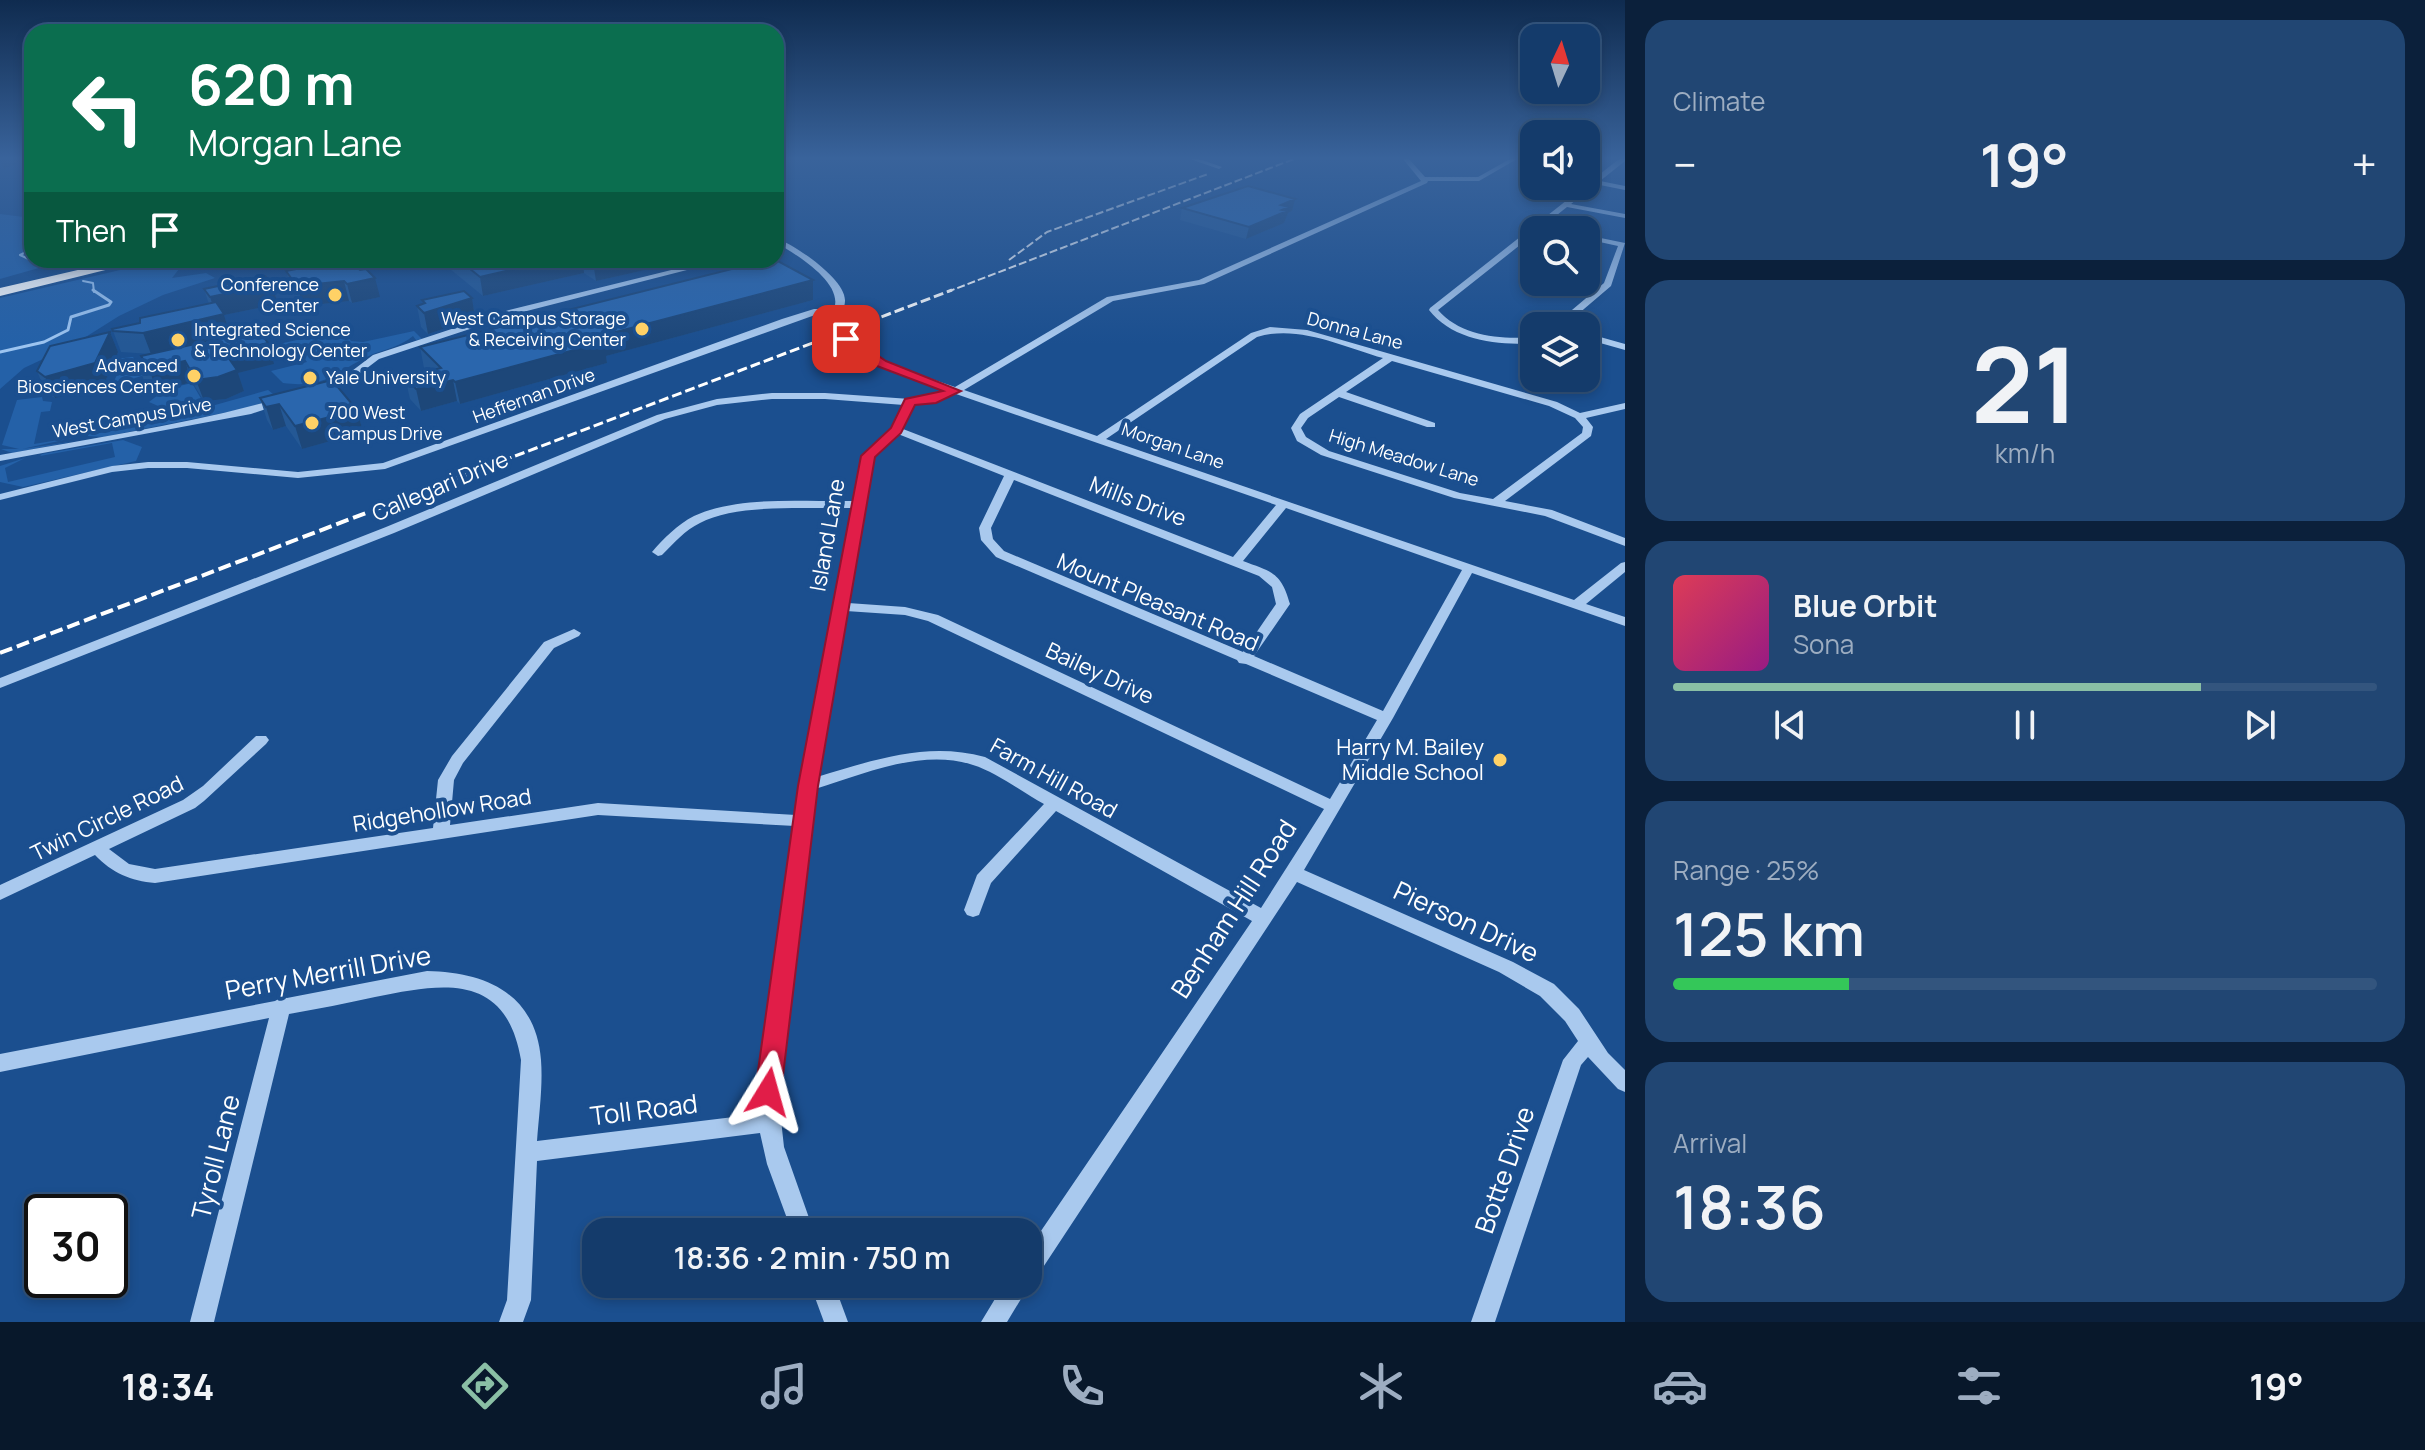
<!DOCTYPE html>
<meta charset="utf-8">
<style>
body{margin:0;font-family:Manrope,sans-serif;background:#214673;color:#f1f3f6;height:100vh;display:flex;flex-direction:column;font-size:30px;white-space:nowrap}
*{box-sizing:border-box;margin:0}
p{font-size:26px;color:#9dadc1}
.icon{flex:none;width:44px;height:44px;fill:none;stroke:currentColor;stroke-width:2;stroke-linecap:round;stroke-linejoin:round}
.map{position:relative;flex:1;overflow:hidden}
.details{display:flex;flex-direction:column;gap:20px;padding:20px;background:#0b203b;width:800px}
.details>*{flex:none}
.banner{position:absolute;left:24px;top:24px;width:760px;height:244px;border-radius:24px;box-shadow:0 4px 12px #0003,0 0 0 2px #33557e;background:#0b6e4f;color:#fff;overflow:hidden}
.needle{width:52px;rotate:4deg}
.tools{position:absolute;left:1520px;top:24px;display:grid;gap:16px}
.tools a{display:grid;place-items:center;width:80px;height:80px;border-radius:16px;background:#143b6b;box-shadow:0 4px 12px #0003,0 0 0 2px #33557e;font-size:40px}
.speed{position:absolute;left:24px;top:1194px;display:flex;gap:16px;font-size:40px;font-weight:700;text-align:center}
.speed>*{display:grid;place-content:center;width:104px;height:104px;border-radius:50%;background:#143b6b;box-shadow:0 4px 12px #0003,0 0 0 2px #33557e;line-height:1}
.speed .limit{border:4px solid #111;border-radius:12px;background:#fff;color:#111}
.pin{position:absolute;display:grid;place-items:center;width:68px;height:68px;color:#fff;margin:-34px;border-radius:16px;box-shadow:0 4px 12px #0006}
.me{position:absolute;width:88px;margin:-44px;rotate:8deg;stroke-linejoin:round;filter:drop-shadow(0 0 6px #0008)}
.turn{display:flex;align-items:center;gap:28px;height:168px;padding:0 32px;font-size:36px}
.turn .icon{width:104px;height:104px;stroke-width:2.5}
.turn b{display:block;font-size:56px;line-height:68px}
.then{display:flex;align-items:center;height:76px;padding:0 32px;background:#0003;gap:16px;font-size:30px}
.big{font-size:60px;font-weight:600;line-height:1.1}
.details .widget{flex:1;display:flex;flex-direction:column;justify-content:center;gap:12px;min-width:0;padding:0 28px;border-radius:24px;background:#214673}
.details .dial{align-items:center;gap:0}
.dial b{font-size:104px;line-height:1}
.song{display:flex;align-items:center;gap:24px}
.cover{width:96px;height:96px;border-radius:12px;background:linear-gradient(135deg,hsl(350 70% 55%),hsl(310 70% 35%))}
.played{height:8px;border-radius:4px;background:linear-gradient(90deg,#8abfa5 75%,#33557e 75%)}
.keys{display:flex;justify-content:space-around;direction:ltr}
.heat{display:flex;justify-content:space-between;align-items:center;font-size:44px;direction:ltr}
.charge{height:12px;border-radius:6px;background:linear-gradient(90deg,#34c759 25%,#33557e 0)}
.trip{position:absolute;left:582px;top:1218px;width:460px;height:80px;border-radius:24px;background:#143b6b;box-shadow:0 4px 12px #0003,0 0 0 2px #33557e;font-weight:600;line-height:80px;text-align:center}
.menu{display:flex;height:128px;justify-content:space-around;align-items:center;background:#08182b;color:#9dadc1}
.menu .icon{width:56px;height:56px}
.menu .active{color:#8abfa5}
.menu b{font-size:36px;color:#f1f3f6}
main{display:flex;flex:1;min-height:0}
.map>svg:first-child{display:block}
.green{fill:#2461a8}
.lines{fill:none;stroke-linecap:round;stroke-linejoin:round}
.stream-far1{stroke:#9cc4f0;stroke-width:2}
.stream{stroke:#9cc4f0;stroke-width:3}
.minor{fill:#a9c9ee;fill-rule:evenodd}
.highway{fill:#fff;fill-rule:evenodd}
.rail-far2{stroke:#fff;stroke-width:2;stroke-dasharray:8 3;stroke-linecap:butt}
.rail-far1{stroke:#fff;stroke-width:3;stroke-dasharray:10 4;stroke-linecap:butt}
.rail{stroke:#fff;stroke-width:4;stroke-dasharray:13 5;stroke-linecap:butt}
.wall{fill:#245895}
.shaded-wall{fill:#1d4779}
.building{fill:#2a66ad;stroke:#1d4779;stroke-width:2}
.route{fill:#e11d48;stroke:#92132f;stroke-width:2}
.poi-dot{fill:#ffd166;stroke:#1b4f8f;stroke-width:3}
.labels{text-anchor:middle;stroke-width:8;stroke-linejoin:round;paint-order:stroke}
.far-poi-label{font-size:18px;fill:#fff;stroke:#1b4f8f;text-anchor:end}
.far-street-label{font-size:18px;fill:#fff;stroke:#1b4f8f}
.street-label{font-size:22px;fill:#fff;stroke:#1b4f8f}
.poi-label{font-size:22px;fill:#fff;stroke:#1b4f8f;text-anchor:end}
.near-street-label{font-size:26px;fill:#fff;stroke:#1b4f8f}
</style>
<main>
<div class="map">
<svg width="1625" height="1322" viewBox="0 0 1625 1322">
<rect width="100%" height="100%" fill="#1b4f8f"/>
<path class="green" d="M0 214 32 218V260H67L0 279Z
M163 260H202L183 264 172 278 206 273 215 278 163 295 119 316 73 345 24 368 0 389V298Z
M234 330 238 335 153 372 88 394 86 390 114 381 118 373 108 374 115 359 133 357 137 364C170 357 202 351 232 335L229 331Z
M342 330 351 341 363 342 414 331 422 339 416 340 413 336C401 346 387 349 373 354 337 370 328 389 283 383L271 371 307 362 300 353 276 358 273 355 234 354Z
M192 383 203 402 165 409 149 402 158 395V391Z
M268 390 273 394 272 397 253 407 103 437 88 436V432L93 431 94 434 140 426 160 413 205 403 208 407Z
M42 397 43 401 52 402 50 411 41 412 34 444 71 438 72 435 77 434V437L22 449 76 441 12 453 1 449H19L2 445 17 400Z
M123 440 142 447 136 461 23 487 0 482V466L25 458 5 468 8 482 115 457 112 443 40 456 42 454Z"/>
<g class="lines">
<path class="stream-far1" d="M32 249 20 255 33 261 50 263
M51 266 54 260
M83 281 93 283 94 292"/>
<path class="stream" d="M0 352 44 342 68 330 71 317 109 305 111 302 93 290"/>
<path class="minor" d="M1190 159H1199L1222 167 1219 169Z
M1403 159H1409L1425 177H1478L1510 159H1517L1479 181H1428L1427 183 1204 284 1113 301 964 390 1097 436 1251 333 1270 327 1307 330 1557 402 1580 413 1625 403V409L1586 418 1593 427 1591 436 1505 501 1552 510 1625 538V546L1545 516 1454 498 1321 455 1297 441 1291 428 1300 414 1383 358C1344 347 1298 324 1257 337L1106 439 1574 600 1621 563 1625 562V572L1586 604 1625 617V626L1472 573 1393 718 1304 870 1513 962 1554 984 1579 1009 1608 1053 1625 1070V1092L1618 1089 1588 1057 1581 1065 1495 1322H1471L1563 1060 1578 1041 1565 1021 1540 996 1499 972 1297 882 1036 1278 1028 1281 1030 1284 1007 1322H981L1004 1284H1028V1250L1252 921 1056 811 991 883 979 915 973 917 967 915 964 910 977 875 1044 804C1022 792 996 772 973 765 922 748 864 774 815 789L778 1092 784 1147 814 1232H792L767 1164 760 1133 537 1161 531 1300 523 1322H499L507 1300 521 1060C506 972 444 983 375 997 347 1003 318 1009 289 1014L214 1322H190L269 1018 0 1072V1054L275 1001 282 997 287 998 427 971C486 972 536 994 541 1060 543 1086 539 1114 537 1141L758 1114V1092L795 826 598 815 155 883C131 881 112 873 95 855L0 900V885L183 800 203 786 256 736H266L269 740 266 744 204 801 195 808 109 849 129 864 155 869 433 828 438 780 452 756 544 642 574 629 581 633 579 636 554 648 463 763 454 780 450 825 598 803 796 815 853 508C811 509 736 503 700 523 685 530 674 543 662 555L658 556 652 552C663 539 678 524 694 516 739 495 805 502 854 501L862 456 892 428 904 405 825 399H772L717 405 665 419 394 533 0 688V678L386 527 657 415 717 399 772 393H825L910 399 930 397 946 390 891 371 863 356 829 328 828 322 831 315H815L385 469 298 478 187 468H148L112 472 0 500V494L112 466 148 462H187L298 472 383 463 782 319 814 309H834C844 283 796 254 776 243V238C795 245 846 279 845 301 845 309 838 317 837 325L869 352 897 367 955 387 1107 297 1199 280 1421 181ZM1392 361 1549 406 1575 418 1583 427 1582 433 1493 499 1460 493 1329 451 1306 437 1301 428 1308 418 1339 397 1427 427H1435V423L1346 392ZM956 394 1276 505 1233 557 903 429 914 405 936 402ZM898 434 1004 476 979 528 981 540 996 557 1237 660 1239 663 1246 664 1377 720 1330 799 938 615 905 607 848 603 873 457ZM1014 480 1259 576 1272 587 1276 604 1243 652 1004 551 993 539 991 528ZM1286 508 1462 570 1383 711 1254 656 1290 604C1281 572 1272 572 1243 561ZM846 611 905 615 928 621 1324 809 1261 908 985 757C927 741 874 760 817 777Z
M1619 159H1625V161L1600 181 1625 186V190L1595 184 1571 204 1625 214V218L1567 207 1538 230H1534V234L1438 310C1460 336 1502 340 1534 337V343C1498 346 1452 340 1429 310L1430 308Z
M1586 235 1625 243 1611 286 1564 326H1553L1604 283 1618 246 1586 239Z
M712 260H726L515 314 379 359 350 381 319 389 314 386 344 377 373 355 509 310Z
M1586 333 1625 344V350L1586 339Z
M277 399 282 402 281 404 251 414 0 461V455C93 438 186 425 277 399Z
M810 1284H834L848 1322H824Z"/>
<path class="highway" d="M121 260H146L0 296V288Z"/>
<path class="rail-far2" d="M1009 260 1047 232 1208 174
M947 292 1294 159"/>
<path class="rail-far1" d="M502 461 952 290"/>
<path class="rail" d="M0 653 507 459"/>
</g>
<path class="wall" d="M1182 208 1292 211 1288 213 1284 223 1246 239 1180 220Z
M342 260 380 297 352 303 349 301 303 306 292 290 286 271Z
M439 260H644L645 270 596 281 584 273 483 296Z
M272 284 278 304 224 315 230 334 162 351 274 364 238 373 244 391 226 399 204 401 192 382 157 391 146 386 138 364 150 354 121 352 113 331 209 304 204 289Z
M472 298 475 318 428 334 421 327 417 306 423 303 422 300Z
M813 300 606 356 607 363 460 404 457 401 421 411 410 399 405 377 428 372 424 368 420 347Z
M110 332 118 352 104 384 55 398 46 393 37 371Z
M260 398 357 410 363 432 302 449 286 426 273 430 267 420Z"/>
<path class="shaded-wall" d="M0 159H26L4 169Z
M1295 199 1292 211 1288 213 1284 223 1246 239 1249 227 1281 205Z
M554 260H583L584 273 483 296 480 277Z
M601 260H644L645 270 596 281 593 262Z
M375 278 380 297 352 303 347 284Z
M813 280V300L606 356 607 363 460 404 455 382 597 337Z
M344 281 349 301 303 306 297 286Z
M272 284 278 304 224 315 230 334 151 354 143 333 216 315 210 297Z
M472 298 475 318 428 334 424 313Z
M110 332 118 352 104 384 55 398 45 377Z
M268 343 274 364 238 373 244 391 226 399 204 401 196 380 225 353Z
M185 361 192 382 157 391 149 369Z
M453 380 457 401 421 411 416 389Z
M279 404 286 426 273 430 266 407Z
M357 410 363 432 302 449 295 426Z"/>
<path class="building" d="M1248 186 1295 199 1281 205 1289 207 1282 210 1287 211 1249 227 1182 208Z
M342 260H349L360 270 366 269 375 278 347 284 344 281 297 286 286 271Z
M459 260H554L480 277Z
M768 260H776L813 280 597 337 604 342 455 382 453 380 416 389 405 377 441 368 420 347Z
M265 276 272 284 210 297 204 289Z
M464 291 472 298 424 313 417 306 425 303 422 300Z
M216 302 224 314 143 333 113 331 112 329 140 323V318Z
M258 330 268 343 225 353 237 370 218 377 196 380 185 361 149 369 138 364 143 359 141 356Z
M110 332 95 363 45 377 37 371 50 346Z
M332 380 357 410 295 426 279 404 266 407 260 398Z"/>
<linearGradient id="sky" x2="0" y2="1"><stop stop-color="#0f2b4f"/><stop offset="0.46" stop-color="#39639b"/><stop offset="1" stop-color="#39639b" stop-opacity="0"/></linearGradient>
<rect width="1625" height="344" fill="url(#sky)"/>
<path class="route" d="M842 337H851L886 361 961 391 936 403 915 405 901 433 875 457 818 786 781 1092 778 1100 768 1104 759 1100 755 1092 798 786 861 456 891 428 905 399 943 391 877 366 842 342Z"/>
<g class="poi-dot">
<circle cx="335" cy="295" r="8"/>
<circle cx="642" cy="329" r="8"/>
<circle cx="178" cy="340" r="8"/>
<circle cx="194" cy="376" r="8"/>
<circle cx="310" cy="378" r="8"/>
<circle cx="312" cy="423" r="8"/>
<circle cx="1500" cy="760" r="8"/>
</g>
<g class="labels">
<g class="far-poi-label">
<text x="319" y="291">Conference<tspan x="319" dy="21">Center</tspan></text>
<text x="626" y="325">West Campus Storage<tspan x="626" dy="21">&amp; Receiving Center</tspan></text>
<text x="194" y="336" text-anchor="start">Integrated Science<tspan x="194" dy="21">&amp; Technology Center</tspan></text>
<text x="178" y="372">Advanced<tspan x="178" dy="21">Biosciences Center</tspan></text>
<text x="326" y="384" text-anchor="start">Yale University</text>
<text x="328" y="419" text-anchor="start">700 West<tspan x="328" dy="21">Campus Drive</tspan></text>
</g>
<g class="far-street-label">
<text transform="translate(1355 331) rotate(15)" y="6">Donna Lane</text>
<text transform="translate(534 396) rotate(-20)" y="6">Heffernan Drive</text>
<text transform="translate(132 418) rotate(-10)" y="6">West Campus Drive</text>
<text transform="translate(1173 446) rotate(19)" y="6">Morgan Lane</text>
<text transform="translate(1404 458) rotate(17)" y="6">High Meadow Lane</text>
</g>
<g class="street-label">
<text transform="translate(440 486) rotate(-23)" y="8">Callegari Drive</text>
<text transform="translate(1138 501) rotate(21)" y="8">Mills Drive</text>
<text transform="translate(827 535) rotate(-80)" y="8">Island Lane</text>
<text transform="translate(1158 602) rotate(23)" y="8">Mount Pleasant Road</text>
<text transform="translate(1100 673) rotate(25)" y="8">Bailey Drive</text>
<text transform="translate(1054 778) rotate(29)" y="8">Farm Hill Road</text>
<text transform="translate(442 810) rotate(-9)" y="8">Ridgehollow Road</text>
<text transform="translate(107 818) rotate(-26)" y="8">Twin Circle Road</text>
</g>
<g class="poi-label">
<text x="1484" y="755">Harry M. Bailey<tspan x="1484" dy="25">Middle School</tspan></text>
</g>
<g class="near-street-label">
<text transform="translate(1234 909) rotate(-57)" y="9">Benham Hill Road</text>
<text transform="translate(1466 922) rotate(25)" y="9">Pierson Drive</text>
<text transform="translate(328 973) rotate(-10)" y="9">Perry Merrill Drive</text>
<text transform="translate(644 1110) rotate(-7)" y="9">Toll Road</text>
<text transform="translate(216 1157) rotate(-76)" y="9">Tyroll Lane</text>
<text transform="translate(1505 1170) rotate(-71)" y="9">Botte Drive</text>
</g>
</g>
</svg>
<div class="tools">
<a><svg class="needle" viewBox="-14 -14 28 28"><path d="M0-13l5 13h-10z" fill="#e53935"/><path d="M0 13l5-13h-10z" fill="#9dadc1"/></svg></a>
<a><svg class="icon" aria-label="sound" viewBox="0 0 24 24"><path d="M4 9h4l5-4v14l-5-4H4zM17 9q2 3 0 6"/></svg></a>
<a><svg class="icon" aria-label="search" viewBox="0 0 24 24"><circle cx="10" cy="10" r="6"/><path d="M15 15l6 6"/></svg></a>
<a><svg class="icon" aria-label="layers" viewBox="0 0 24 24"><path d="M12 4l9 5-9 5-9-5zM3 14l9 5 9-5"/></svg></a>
</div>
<div class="speed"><div class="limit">30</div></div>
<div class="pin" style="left:846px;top:339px;background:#d93025"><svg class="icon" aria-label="arrive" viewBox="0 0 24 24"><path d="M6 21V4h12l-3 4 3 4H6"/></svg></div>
<svg class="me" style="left:768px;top:1092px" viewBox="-20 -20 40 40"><path d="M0-17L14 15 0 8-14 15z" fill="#e11d48" stroke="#fff" stroke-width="4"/></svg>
<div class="trip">18:36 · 2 min · 750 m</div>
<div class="banner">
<div class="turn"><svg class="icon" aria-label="left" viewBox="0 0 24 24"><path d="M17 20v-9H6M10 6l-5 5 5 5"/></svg><div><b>620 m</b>Morgan Lane</div></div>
<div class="then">Then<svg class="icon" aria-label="arrive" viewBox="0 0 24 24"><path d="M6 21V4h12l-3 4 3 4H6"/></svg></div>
</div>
</div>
<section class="details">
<div class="widget"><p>Climate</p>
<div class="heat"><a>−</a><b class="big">19°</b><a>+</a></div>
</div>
<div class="widget dial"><b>21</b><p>km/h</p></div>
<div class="widget">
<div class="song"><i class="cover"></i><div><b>Blue Orbit</b><p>Sona</p></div></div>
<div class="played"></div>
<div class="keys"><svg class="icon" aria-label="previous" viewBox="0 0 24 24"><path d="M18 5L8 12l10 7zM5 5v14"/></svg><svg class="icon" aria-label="pause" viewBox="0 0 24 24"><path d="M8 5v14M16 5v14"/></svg><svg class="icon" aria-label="next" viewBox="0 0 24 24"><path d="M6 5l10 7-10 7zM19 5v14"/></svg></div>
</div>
<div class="widget"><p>Range · 25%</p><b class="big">125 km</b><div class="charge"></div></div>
<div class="widget"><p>Arrival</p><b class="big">18:36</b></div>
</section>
</main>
<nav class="menu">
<b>18:34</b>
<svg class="icon active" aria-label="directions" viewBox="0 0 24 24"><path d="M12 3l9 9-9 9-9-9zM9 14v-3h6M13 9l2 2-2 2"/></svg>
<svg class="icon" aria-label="music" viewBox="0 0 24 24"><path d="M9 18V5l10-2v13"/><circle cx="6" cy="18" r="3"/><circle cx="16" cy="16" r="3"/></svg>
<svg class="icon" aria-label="phone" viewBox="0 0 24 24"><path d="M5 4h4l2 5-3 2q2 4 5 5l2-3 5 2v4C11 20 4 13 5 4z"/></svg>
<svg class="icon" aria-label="climate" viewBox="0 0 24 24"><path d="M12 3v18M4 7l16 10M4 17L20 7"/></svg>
<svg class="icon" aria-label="car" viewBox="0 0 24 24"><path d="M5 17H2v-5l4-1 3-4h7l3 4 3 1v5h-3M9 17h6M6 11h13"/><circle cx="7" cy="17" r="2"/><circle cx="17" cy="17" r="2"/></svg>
<svg class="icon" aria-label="filters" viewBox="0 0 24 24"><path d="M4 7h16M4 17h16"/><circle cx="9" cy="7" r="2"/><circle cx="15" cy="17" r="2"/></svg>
<b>19°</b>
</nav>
